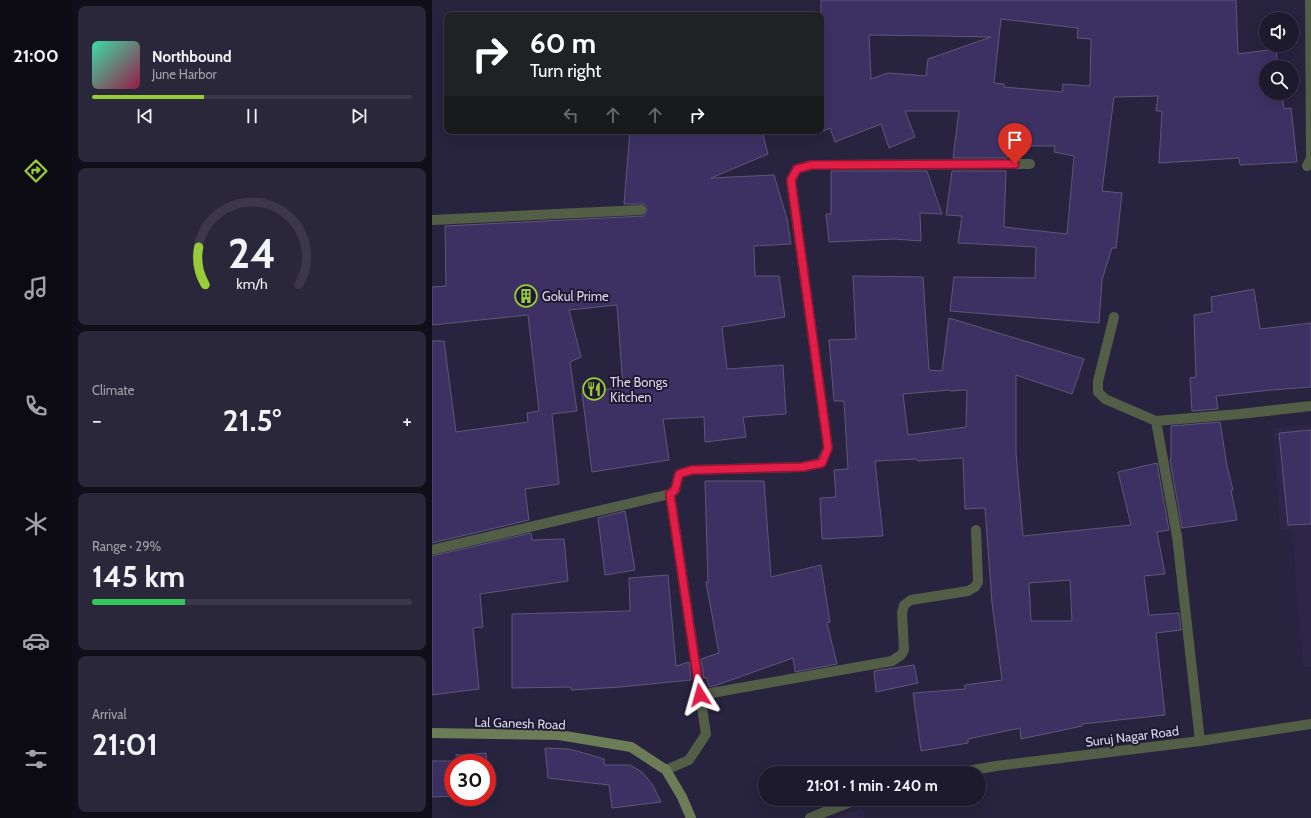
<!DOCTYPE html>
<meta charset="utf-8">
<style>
body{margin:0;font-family:Cabin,sans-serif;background:#2b273a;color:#f1f3f6;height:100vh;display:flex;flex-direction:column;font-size:15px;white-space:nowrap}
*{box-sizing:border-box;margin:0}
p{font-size:13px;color:#a1a1aa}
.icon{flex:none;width:22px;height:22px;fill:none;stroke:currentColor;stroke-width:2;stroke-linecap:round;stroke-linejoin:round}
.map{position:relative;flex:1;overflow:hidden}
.panel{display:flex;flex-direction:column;gap:6px;padding:6px;background:#100e19;width:360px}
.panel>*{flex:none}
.guide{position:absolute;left:12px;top:12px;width:380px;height:122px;border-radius:8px;box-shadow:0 4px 16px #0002,0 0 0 1px #3c384a;background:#202124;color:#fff;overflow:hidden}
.buttons{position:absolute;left:827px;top:12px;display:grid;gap:8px}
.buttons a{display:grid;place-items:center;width:40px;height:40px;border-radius:50%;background:#1e1a2e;box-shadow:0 4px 16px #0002,0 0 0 1px #3c384a;font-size:20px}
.speed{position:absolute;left:12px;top:754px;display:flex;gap:8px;font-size:20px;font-weight:700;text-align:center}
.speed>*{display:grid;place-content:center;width:52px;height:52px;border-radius:50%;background:#1e1a2e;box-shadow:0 4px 16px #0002,0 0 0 1px #3c384a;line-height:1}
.speed .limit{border:6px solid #d22;background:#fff;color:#111}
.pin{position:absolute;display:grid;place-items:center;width:34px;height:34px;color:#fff;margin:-41px -17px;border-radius:50% 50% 50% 0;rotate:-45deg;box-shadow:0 0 4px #0007}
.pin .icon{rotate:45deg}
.me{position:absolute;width:44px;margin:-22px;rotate:352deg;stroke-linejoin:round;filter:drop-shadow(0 0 3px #0008)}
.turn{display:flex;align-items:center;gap:14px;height:84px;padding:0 20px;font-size:18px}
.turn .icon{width:52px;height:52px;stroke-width:2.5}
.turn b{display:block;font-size:28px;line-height:34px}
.lanes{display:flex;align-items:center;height:38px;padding:0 20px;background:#0003;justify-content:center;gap:20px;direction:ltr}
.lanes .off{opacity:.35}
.big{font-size:30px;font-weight:700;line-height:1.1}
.panel .tile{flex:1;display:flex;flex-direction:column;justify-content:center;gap:6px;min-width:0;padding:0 14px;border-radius:8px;background:#2b273a}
.panel .dial{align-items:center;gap:0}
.dial svg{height:104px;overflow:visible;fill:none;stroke:#3c384a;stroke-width:7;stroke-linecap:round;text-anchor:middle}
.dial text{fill:#f1f3f6;stroke:none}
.song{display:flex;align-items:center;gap:12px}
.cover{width:48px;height:48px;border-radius:6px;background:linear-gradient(135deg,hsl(160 70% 55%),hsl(340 70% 35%))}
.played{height:4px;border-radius:2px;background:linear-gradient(90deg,#98cb38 35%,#3c384a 35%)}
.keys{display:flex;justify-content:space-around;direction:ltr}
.heat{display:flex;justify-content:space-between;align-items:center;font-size:22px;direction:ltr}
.charge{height:6px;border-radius:3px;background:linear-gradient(90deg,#34c759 29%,#3c384a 0)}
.trip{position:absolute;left:326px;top:766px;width:228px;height:40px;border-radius:20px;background:#1e1a2e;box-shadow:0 4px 16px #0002,0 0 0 1px #3c384a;font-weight:700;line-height:40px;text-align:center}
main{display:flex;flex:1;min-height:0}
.menu{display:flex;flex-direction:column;width:72px;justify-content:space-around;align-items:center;background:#0c0a12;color:#a1a1aa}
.menu .icon{width:28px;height:28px}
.menu .selected{color:#98cb38}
.menu b{font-size:18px;color:#f1f3f6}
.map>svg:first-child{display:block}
.built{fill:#2e2648}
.building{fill:#3d3163;stroke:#5e5878;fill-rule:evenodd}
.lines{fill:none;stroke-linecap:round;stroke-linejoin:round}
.minor{stroke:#535e47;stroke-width:10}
.secondary{stroke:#6c7c57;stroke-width:10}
.route-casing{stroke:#92132f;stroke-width:10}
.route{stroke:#e11d48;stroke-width:7}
.labels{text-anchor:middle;stroke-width:4;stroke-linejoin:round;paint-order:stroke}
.poi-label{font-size:13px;fill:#dad7e9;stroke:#1f1933;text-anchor:start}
.street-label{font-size:13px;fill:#dad7e9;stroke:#1f1933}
</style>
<main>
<nav class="menu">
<b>21:00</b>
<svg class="icon selected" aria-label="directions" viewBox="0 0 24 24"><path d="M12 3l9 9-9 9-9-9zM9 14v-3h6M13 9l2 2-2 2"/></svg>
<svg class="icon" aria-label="music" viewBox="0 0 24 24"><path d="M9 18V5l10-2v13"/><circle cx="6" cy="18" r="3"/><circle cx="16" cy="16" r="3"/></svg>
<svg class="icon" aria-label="phone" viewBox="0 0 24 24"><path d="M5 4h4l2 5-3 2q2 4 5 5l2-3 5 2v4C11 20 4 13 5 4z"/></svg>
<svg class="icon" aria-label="climate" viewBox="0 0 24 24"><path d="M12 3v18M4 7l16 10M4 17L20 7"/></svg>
<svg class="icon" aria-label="car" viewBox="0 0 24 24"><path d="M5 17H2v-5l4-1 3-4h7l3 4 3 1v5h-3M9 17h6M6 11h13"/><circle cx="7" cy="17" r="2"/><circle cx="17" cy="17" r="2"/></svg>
<svg class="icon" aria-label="filters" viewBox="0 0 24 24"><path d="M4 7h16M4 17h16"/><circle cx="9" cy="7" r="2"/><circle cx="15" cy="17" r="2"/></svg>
</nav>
<section class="panel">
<div class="tile">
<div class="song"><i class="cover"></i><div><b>Northbound</b><p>June Harbor</p></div></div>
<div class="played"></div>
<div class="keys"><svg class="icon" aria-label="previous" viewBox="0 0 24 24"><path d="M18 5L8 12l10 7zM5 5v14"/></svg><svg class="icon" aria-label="pause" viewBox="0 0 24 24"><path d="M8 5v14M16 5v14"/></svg><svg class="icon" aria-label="next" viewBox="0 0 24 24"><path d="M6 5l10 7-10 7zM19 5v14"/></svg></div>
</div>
<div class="tile dial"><svg viewBox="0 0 100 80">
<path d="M14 69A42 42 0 1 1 86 69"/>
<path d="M14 69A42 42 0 0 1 9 40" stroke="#98cb38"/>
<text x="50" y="56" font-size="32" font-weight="700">24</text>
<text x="50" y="72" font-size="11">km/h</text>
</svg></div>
<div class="tile"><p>Climate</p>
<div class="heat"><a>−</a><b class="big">21.5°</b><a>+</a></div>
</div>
<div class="tile"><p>Range · 29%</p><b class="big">145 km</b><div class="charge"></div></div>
<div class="tile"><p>Arrival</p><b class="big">21:01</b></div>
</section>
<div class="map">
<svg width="879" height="818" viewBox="0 0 879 818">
<rect width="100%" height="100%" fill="#28233e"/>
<path class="built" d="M879 424V667H871L860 529 848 530 841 428Z
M431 807 433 818H402Z"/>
<path class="building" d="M389 0H804L806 54 844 49 846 67H834V93H850L852 109 859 108 865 162 808 165 807 158 727 163 730 111H724L726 96 682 97 670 191 690 193 684 248H680L670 280 667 323 518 311 522 277 603 278 604 247 526 243 530 216 514 215 520 171H574L572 227 635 234 642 156 622 152 623 146H575V158H521L527 111H473L483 137 457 148 449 124 403 142 398 128 389 132ZM569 19 646 28 645 38 659 39 658 86 631 84 630 92 572 87V84L562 83ZM437 35 508 36 559 37 496 59 494 76 456 73 439 79Z
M198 131H330L336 154 279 178 342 175 355 219 359 244 322 246 323 276H347L353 317 290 327 295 369 351 365 354 414 311 417 314 437 273 442 272 417 231 419 237 460 160 472 150 393 191 387 185 305 137 310 149 357 138 362 145 411 120 414 127 484 93 489 97 520 0 543V341H12L24 432 96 422 95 413 107 411 96 315 0 325V287L14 286 13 226 212 216 215 210 212 204H192Z
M399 171H495L510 214 488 213 489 241 462 239 397 242 394 214H399Z
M421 276 491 277 497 370 510 371 517 318 652 359 640 394 584 375V453L591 536 699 525 686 472 725 463 737 530 725 532 733 574 712 576 717 615 747 613 749 630 724 633 733 715 650 724V726L589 739 588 728 536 739V743L489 751 481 693 533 689V685L570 680 560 603 553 508 533 509 531 458 486 461 485 459 443 461 451 536 390 539 388 498 404 497 402 470 416 469 412 401H402L397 340 424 339ZM518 390V391L535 390 534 427 476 435 471 394ZM638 580 640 621H599L597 583Z
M822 289 828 329 879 323V387L839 390 784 396 786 409 760 411 758 378 764 377 762 315 780 312 779 297Z
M788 422 795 466 801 490H799L805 520 750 528 738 460H739V426Z
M879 430V524L856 525 847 433Z
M273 481H332L339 577 389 565 398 622 395 623 405 664 363 672 361 658 285 685 277 687 275 678H272L269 659 287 653 274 582H276Z
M193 511 203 570 173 575 166 518Z
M99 533 100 540 132 539 136 581 48 594 51 627 41 628 47 689 0 695V556Z
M236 575 244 666 257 662 259 680 188 687 139 690V687L80 688V614L198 611 197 578Z
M482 665 486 683 444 692 442 671Z
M113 748 137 749 159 755 172 759V765H198L210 772 220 784 229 802 180 808 177 785 116 778Z
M54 753 55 763H21V796L0 797V761H25L24 755Z"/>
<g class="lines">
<path class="minor" d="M875 166 879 158 878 0
M0 220 209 210
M682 317 666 381V392L673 399 724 421
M238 494 243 490 247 474 260 470 370 467 389 463 396 448 359 180 365 169 379 165 598 164
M0 550 238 494 274 734 257 760 234 770
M268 695 460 661 469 655 472 650 470 613 472 605 479 600 536 591 543 587 546 582 544 530
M768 741 745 536 724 421 808 414 879 406
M524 773 564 766 768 741 879 724
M378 818 426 799"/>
<path class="secondary" d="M0 733 127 735 199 747 234 770 250 797 259 818"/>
</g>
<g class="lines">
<g class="route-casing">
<path id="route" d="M268 695 238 494 243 490 247 474 260 470 370 467 390 463 396 448 359 180 365 169 379 165 583 164"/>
</g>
<use href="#route" class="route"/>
</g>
<defs>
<g id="building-ring" transform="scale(1.15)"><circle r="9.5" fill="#1f1933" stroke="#98cb38" stroke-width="1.5"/><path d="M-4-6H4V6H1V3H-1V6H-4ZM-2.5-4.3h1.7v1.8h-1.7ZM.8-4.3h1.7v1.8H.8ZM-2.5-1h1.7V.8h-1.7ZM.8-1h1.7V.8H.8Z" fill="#98cb38"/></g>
<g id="restaurant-ring" transform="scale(1.15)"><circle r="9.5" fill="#1f1933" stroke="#98cb38" stroke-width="1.5"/><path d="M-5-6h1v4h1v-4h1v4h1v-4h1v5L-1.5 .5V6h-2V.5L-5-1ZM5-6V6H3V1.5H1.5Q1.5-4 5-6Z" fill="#98cb38"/></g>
</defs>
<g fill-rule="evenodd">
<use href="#building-ring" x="94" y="296"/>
<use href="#restaurant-ring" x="162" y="389"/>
</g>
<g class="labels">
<g class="poi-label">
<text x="110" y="301">Gokul Prime</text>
<text x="178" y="387">The Bongs<tspan x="178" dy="15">Kitchen</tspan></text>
</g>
<g class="street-label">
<text transform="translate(88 723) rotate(2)" y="5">Lal Ganesh Road</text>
<text transform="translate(700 736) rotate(-7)" y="5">Suruj Nagar Road</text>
</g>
</g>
</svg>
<div class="buttons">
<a><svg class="icon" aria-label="sound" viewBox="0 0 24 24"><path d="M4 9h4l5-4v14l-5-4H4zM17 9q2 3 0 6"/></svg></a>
<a><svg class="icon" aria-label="search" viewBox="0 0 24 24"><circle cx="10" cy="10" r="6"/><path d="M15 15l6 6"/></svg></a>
</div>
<div class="speed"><div class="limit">30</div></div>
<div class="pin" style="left:583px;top:164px;background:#d93025"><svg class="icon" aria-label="arrive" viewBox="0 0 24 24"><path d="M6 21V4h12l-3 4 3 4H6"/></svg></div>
<svg class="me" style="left:268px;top:695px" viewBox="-20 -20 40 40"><path d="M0-17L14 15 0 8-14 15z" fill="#e11d48" stroke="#fff" stroke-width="4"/></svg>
<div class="trip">21:01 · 1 min · 240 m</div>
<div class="guide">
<div class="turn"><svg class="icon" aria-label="right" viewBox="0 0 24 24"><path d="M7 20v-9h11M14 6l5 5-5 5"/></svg><div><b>60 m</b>Turn right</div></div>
<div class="lanes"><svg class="icon off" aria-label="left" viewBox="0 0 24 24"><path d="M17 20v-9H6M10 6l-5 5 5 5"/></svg><svg class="icon off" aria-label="ahead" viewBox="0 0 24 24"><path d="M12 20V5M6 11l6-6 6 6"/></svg><svg class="icon off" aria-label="ahead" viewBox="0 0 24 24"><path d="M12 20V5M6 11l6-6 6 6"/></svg><svg class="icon" aria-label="right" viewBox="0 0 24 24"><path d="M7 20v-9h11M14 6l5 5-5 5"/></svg></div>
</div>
</div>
</main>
